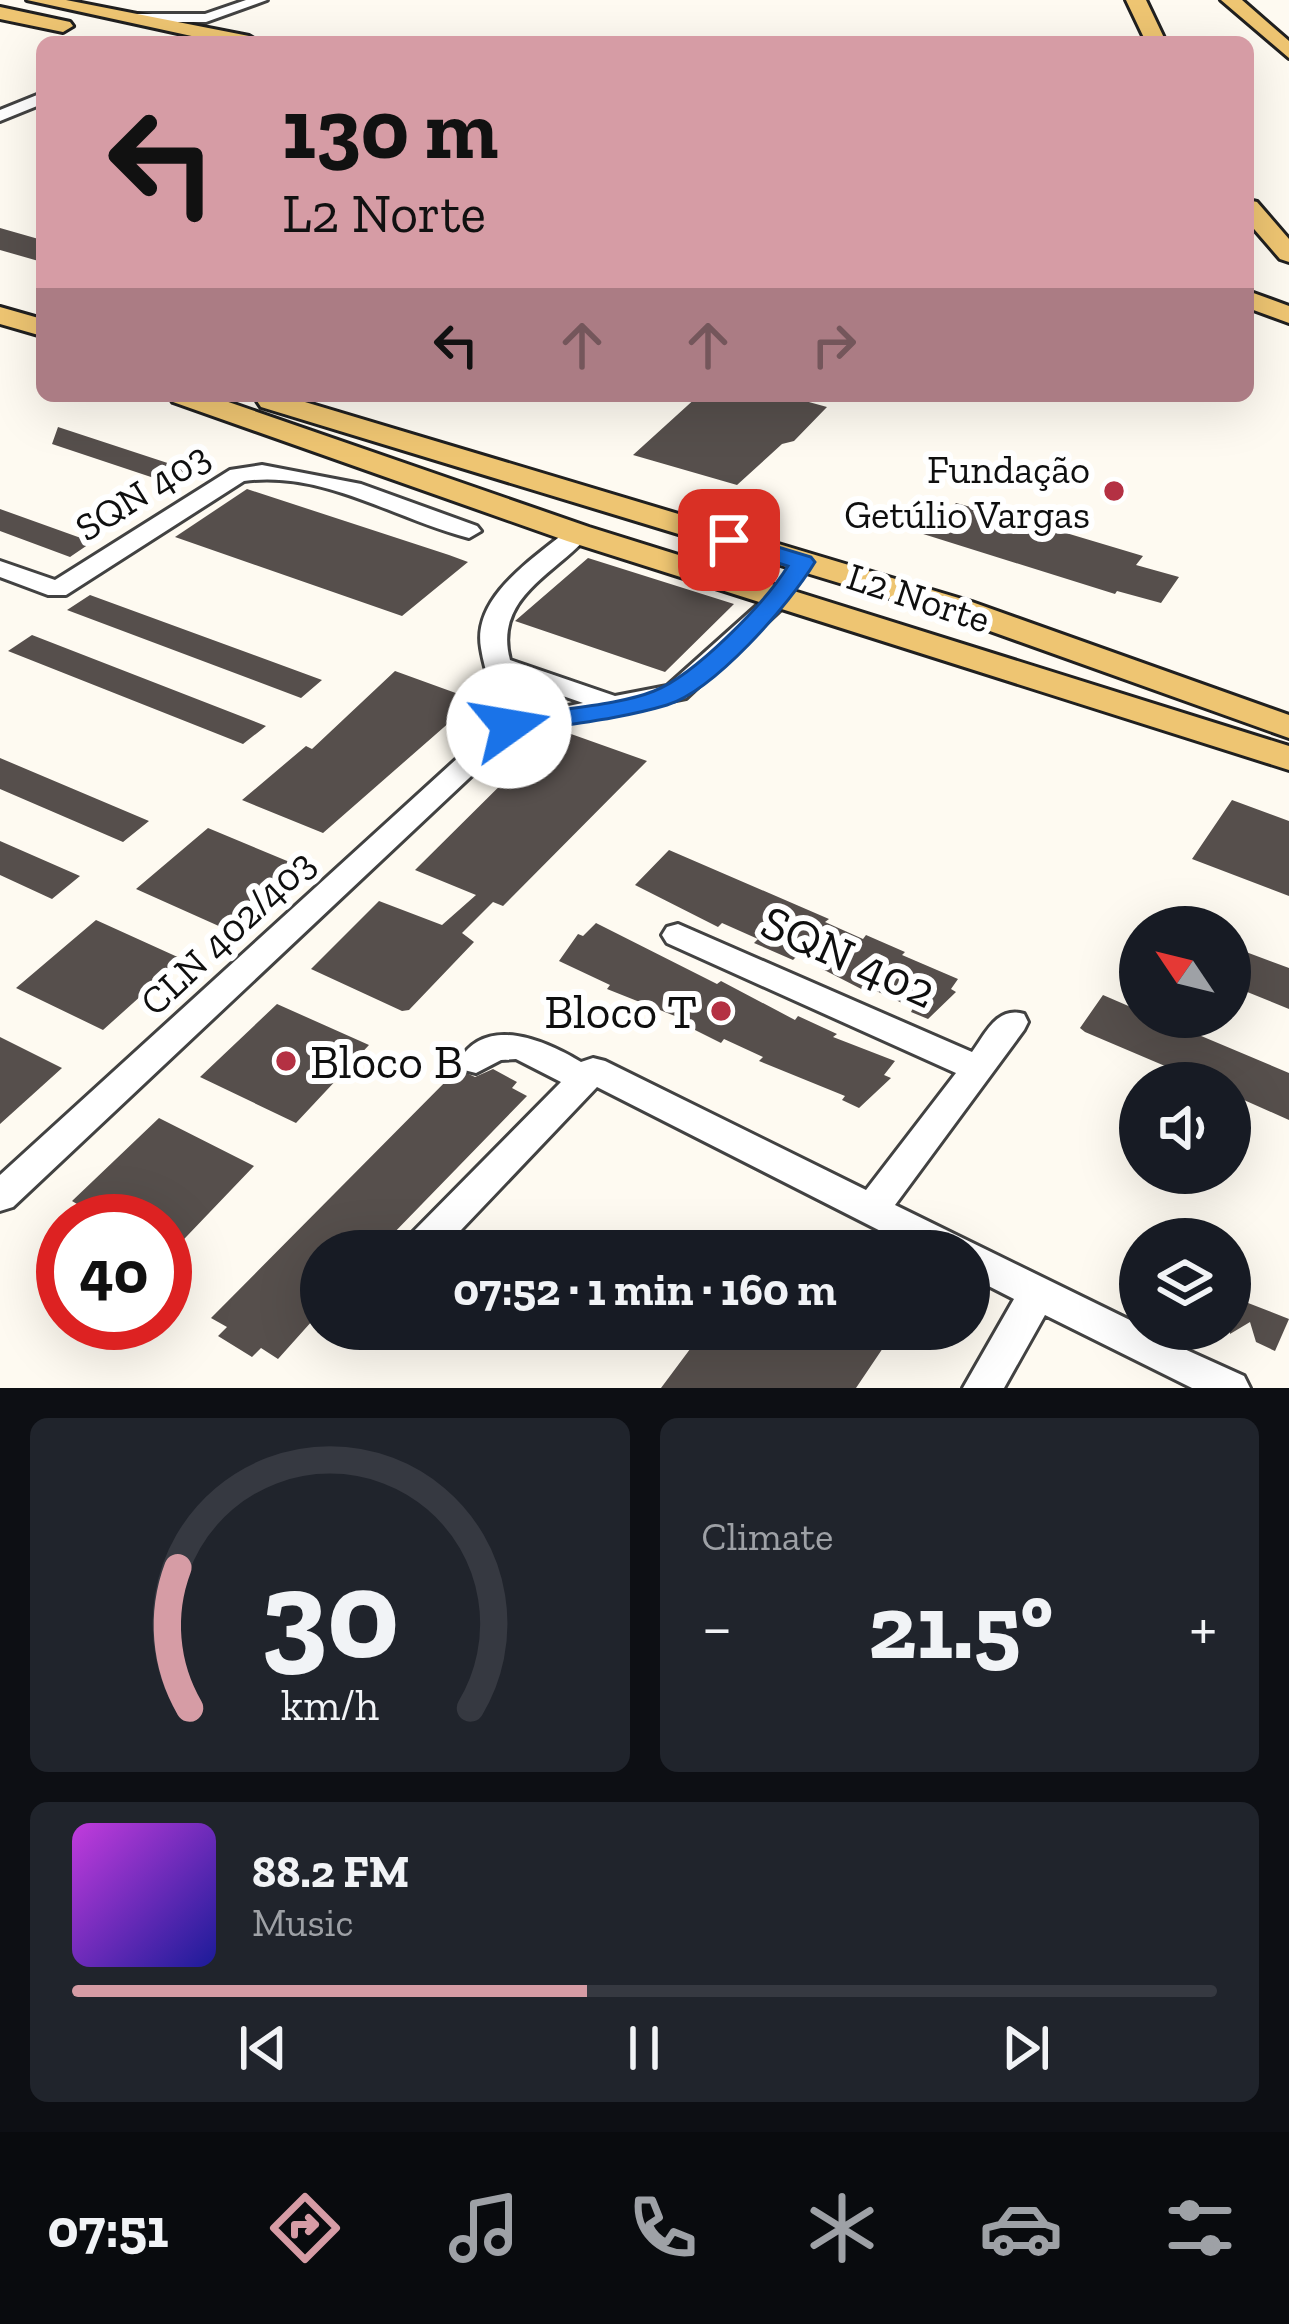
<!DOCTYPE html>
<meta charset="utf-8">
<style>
body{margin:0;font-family:"Zilla Slab",serif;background:#20242c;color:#f1f3f6;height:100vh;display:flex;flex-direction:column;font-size:45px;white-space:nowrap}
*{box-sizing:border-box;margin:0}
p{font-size:39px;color:#9ea1a6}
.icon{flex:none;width:66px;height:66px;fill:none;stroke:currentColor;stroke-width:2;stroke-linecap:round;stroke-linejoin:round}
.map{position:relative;height:1388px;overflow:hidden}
.side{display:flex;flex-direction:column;gap:30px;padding:30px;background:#0d0f14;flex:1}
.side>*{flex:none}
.hud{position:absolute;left:36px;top:36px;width:1218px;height:366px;border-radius:18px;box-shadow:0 12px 48px #0002;background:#d69ca5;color:#111;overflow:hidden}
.needle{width:78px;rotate:305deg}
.fabs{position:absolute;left:1119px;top:906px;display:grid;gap:24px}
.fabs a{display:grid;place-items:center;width:132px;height:132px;border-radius:50%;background:#171b24;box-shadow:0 12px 48px #0002;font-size:60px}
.speed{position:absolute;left:36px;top:1194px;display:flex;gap:24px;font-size:60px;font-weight:700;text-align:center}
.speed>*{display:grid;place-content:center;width:156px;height:156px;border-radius:50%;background:#171b24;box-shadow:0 12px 48px #0002;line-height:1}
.speed .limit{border:18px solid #d22;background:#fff;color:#111}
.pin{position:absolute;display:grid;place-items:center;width:102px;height:102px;color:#fff;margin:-51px;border-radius:24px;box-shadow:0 6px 18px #0006}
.me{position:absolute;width:132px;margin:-66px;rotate:77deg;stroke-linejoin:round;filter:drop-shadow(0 0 9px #0008)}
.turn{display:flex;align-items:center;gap:42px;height:252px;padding:0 48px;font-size:54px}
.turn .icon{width:156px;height:156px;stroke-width:2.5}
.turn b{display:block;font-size:84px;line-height:102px}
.lanes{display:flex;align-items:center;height:114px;padding:0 48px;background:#0003;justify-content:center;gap:60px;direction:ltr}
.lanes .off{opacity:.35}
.big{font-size:90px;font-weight:700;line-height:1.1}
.side .tile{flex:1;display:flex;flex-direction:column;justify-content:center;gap:18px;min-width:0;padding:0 42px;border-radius:18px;background:#20242c}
.side .dial{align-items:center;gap:0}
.dial svg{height:312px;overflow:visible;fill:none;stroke:#363941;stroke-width:7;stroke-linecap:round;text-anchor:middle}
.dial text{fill:#f1f3f6;stroke:none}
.song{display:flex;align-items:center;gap:36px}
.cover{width:144px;height:144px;border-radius:18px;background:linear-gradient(135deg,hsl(290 70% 55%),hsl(240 70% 35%))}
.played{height:12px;border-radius:6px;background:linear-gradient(90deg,#d69ca5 45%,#363941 45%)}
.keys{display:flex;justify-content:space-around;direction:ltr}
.heat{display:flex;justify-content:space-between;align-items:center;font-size:66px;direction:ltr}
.side .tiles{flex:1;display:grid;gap:30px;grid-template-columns:1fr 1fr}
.tile:last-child{grid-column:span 2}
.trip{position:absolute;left:300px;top:1230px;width:690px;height:120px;border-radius:60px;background:#171b24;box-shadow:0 12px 48px #0002;font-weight:700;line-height:120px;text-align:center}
.dock{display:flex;height:192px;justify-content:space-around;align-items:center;background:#090b0e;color:#9ea1a6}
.dock .icon{width:84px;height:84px}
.dock .active{color:#d69ca5}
.dock b{font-size:54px;color:#f1f3f6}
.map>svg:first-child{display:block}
.building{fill:#564f4c}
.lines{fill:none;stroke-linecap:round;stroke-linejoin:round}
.minor-casing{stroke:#424242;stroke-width:6}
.major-casing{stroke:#202020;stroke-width:6}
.minor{fill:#fff;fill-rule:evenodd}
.major{fill:#eec572;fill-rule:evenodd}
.route{fill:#1a73e8;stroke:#114b97;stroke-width:3}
.poi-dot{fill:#b43143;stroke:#fff;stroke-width:4.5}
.labels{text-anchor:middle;stroke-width:12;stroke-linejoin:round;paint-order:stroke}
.poi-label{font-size:39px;fill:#0f0f0f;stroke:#fff;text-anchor:end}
.street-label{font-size:39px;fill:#0f0f0f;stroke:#fff}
.near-street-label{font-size:48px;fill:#0f0f0f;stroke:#fff}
.near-poi-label{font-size:48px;fill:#0f0f0f;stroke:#fff;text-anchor:end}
</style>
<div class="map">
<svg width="1289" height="1388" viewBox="0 0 1289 1388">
<rect width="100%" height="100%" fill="#fefaf1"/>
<path class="building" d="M0 228 42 240V262L0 250Z
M698 396H787L827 407 794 441 782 444 737 485 633 455Z
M58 427 198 473 178 486 52 444Z
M247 489 449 555 468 562 402 616 175 537Z
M985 500 1019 509 1013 517 1143 556 1136 565 1179 577 1161 603 1117 591 1115 594 920 533 941 510 948 512 956 503 978 509Z
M0 509 92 542 70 557 0 531Z
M588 558 734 604 665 672 515 621Z
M90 595 322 680 301 698 67 610Z
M32 635 266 726 243 744 8 651Z
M395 671 475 700 323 833 242 800 306 746 312 749Z
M557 729 647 761 503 906 493 902 462 933 474 942 409 1010 402 1011 311 969 379 901 442 925 476 895 415 870Z
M0 758 149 821 123 842 0 789Z
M1232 800 1289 821V896L1192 859Z
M208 828 292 863 221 927 136 889Z
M0 841 80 876 52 899 0 875Z
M669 850 829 919 825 922 863 939 866 935 905 952 902 955 958 979 951 989 956 992 928 1019 911 1012 913 1008 874 990 871 994 797 956 793 960 754 943 758 939 722 923 718 927 635 885Z
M96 920 182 959 103 1030 16 988Z
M596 923 717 984 721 981 795 1020 798 1016 837 1034 833 1037 895 1061 884 1075 891 1078 859 1108 842 1100 845 1096 759 1061 763 1057 724 1039 721 1043 681 1023 685 1020 607 989 610 985 559 961 578 934 583 936Z
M1230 946 1289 968V1009L1230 985Z
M1103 995 1140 1011V1017H1156L1289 1073V1120L1235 1096 1230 1083H1205L1085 1032 1080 1028Z
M277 1004 369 1045 296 1123 200 1077Z
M0 1037 62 1068 0 1124Z
M458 1069 475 1077 493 1069 517 1082 512 1088 527 1096 387 1240 383 1239 372 1251H321V1311L278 1359 261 1348 252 1357 218 1336 227 1327 211 1318Z
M159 1118 254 1166 165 1259V1221H105L72 1201Z
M1230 1296 1289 1319 1275 1351 1256 1342 1250 1322 1230 1334Z
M705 1329H848L883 1348 856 1388H661Z"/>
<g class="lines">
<g class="minor-casing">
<path id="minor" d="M246 0H267L206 22H133L126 18 133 14H205Z
M42 93V104L0 121V110Z
M262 465 361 484 477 526 481 531 469 538C395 519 323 470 244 481L66 595H48L0 577V561L55 580 230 470Z
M578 527 590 534C556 574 493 597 510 660L615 696 667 686 772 592 781 589 794 597 686 698 518 732 13 1207 0 1211V1175L495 724C497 696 485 675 481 648 472 596 535 558 569 529ZM517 680 583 703 523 715Z
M678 924 972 1052C986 1033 997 1006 1024 1014L1028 1022 1024 1030 895 1205 1140 1325V1329L1244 1376 1250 1388H1192L1045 1315 1004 1388H963L1014 1299 969 1276V1251H920L597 1087 441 1251H399L405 1240 561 1082 516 1059 501 1060 476 1073 464 1070 459 1061C486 1014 546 1041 581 1062L593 1058 605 1061 866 1190 956 1073 667 943 662 935 667 927Z"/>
</g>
<g class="major-casing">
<path id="major" d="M27 0H66L249 36 259 42H219Z
M1126 0H1146L1166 42H1146Z
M1221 0H1242L1289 41V58Z
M0 7 70 22 73 26 63 32 0 19Z
M1248 200 1257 202 1289 239V262L1280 259 1248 222Z
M1248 291 1289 306V323L1248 308Z
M0 307 42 319V336L0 324Z
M169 396H211L589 527 1289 746V770L567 541 173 402Z
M260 396H285L972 602 1289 715V738L948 616 261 407 257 401Z"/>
</g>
<use href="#minor" class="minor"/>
<use href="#major" class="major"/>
</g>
<path class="route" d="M729 532 811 557 815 562C789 605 715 690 667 705 617 720 561 725 509 734L499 732 495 726 499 720C544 709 615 707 654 691 695 675 765 603 788 566L721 545V535Z"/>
<g class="poi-dot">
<circle cx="1114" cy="491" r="12"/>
<circle cx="721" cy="1011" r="12"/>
<circle cx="286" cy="1061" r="12"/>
</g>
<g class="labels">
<g class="poi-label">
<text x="1090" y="483">Fundação<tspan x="1090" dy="45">Getúlio Vargas</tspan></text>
</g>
<g class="street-label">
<text transform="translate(142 491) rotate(-32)" y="14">SQN 403</text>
<text transform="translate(919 597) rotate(18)" y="14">L2 Norte</text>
<text transform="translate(227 932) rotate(-43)" y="14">CLN 402/403</text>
</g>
<g class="near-street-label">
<text transform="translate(849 956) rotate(24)" y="17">SQN 402</text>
</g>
<g class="near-poi-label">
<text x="697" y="1028">Bloco T</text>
<text x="310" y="1078" text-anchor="start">Bloco B</text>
</g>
</g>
</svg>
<div class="fabs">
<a><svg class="needle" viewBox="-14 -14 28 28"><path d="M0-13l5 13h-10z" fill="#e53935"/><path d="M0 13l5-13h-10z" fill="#9ea1a6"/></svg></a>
<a><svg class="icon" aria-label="sound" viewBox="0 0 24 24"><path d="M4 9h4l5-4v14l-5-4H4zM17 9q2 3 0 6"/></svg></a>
<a><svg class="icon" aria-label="layers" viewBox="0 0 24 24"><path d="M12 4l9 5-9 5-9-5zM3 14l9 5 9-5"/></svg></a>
</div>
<div class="speed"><div class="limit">40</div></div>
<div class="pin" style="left:729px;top:540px;background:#d93025"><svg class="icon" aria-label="arrive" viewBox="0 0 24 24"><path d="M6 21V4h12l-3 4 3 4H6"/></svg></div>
<svg class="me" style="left:509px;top:726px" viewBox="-20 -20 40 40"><circle r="19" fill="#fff"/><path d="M0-13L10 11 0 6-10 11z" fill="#1a73e8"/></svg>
<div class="trip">07:52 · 1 min · 160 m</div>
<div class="hud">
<div class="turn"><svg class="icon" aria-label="left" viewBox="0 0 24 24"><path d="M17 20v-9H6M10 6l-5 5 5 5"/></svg><div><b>130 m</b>L2 Norte</div></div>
<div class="lanes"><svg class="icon" aria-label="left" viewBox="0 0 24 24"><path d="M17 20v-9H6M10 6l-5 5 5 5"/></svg><svg class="icon off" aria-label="ahead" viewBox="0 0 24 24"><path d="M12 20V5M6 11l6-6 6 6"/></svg><svg class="icon off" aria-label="ahead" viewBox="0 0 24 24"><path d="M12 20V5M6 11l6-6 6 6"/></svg><svg class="icon off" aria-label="right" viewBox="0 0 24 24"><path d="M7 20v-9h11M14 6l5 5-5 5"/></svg></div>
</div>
</div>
<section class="side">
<div class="tiles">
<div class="tile dial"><svg viewBox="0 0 100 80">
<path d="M14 69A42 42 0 1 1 86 69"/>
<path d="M14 69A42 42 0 0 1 11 33" stroke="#d69ca5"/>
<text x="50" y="56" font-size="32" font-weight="700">30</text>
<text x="50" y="72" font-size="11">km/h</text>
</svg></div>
<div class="tile"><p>Climate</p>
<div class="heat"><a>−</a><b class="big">21.5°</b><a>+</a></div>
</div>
<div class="tile">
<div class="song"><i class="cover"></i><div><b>88.2 FM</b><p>Music</p></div></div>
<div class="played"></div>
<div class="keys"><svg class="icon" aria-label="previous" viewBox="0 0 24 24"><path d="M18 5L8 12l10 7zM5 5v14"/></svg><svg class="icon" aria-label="pause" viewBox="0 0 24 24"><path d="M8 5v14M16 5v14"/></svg><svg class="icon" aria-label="next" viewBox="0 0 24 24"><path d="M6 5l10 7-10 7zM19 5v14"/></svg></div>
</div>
</div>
</section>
<nav class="dock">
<b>07:51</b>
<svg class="icon active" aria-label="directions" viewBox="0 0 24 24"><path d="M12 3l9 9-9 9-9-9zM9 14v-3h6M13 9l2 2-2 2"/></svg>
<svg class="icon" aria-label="music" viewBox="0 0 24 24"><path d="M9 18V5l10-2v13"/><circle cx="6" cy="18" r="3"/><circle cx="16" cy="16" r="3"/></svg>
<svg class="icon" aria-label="phone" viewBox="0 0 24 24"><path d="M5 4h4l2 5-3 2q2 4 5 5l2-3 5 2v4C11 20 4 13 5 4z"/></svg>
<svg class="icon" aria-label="climate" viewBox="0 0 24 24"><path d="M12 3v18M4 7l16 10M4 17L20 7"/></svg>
<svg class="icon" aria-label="car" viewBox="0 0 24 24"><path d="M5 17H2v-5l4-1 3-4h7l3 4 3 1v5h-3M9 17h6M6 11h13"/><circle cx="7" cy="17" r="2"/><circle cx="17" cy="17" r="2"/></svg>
<svg class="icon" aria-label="filters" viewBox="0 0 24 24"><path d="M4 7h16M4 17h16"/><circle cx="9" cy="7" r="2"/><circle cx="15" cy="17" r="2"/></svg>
</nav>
